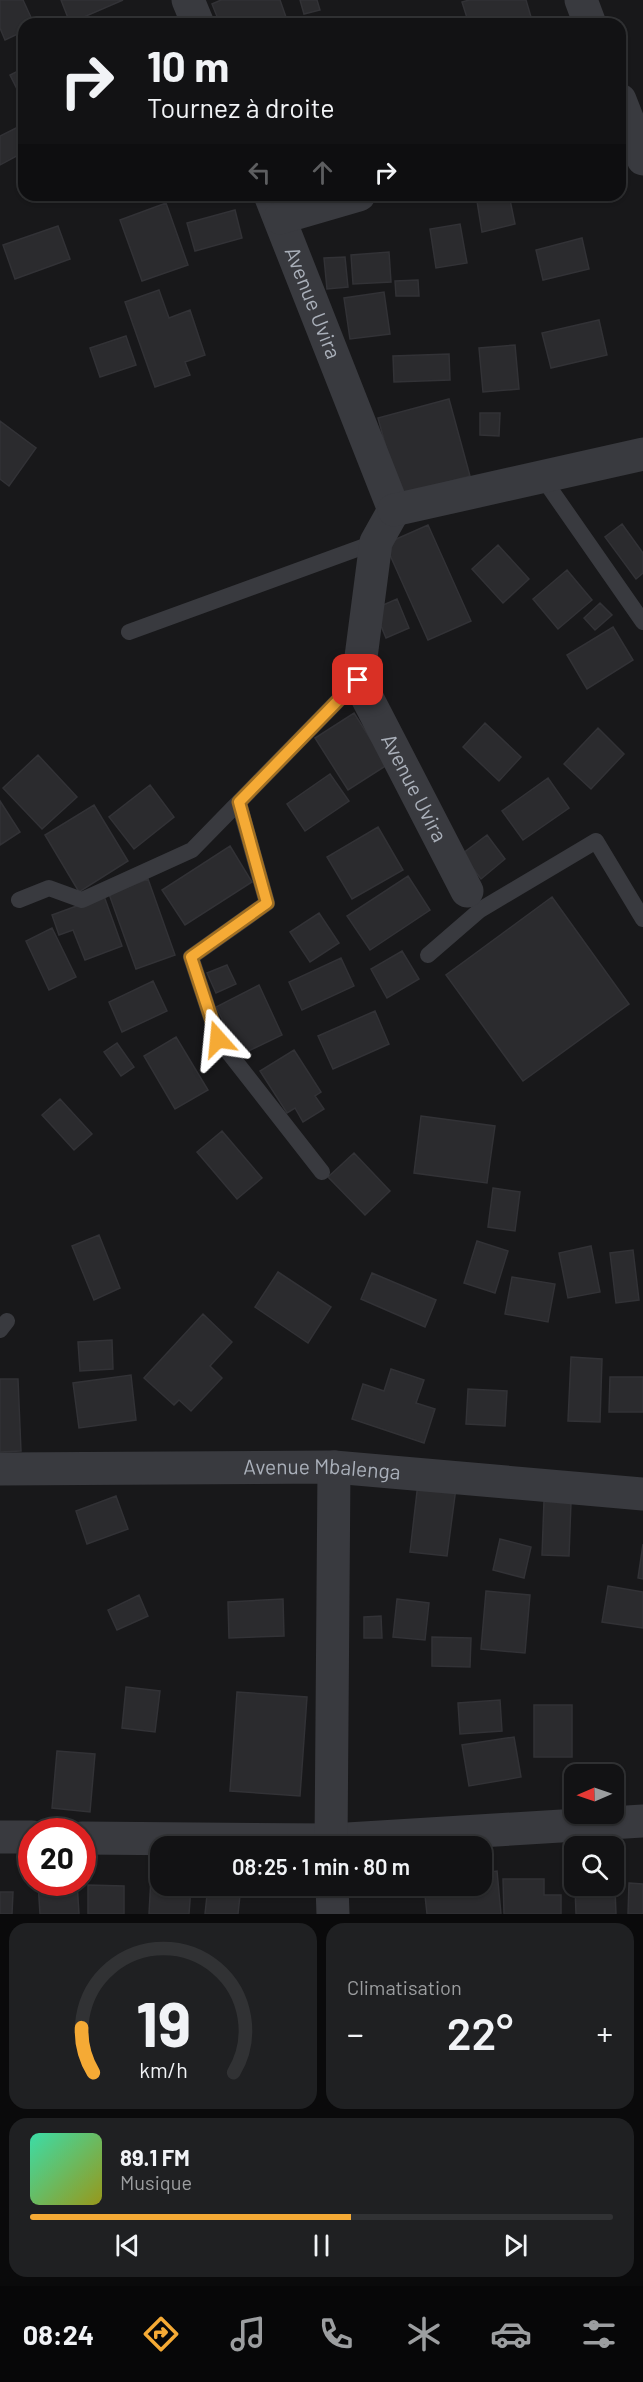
<!DOCTYPE html>
<html lang="fr">
<meta charset="utf-8">
<style>
body{margin:0;font-family:Barlow,sans-serif;background:#1f2022;color:#f1f3f6;height:100vh;display:flex;flex-direction:column;font-size:22px;white-space:nowrap}
*{box-sizing:border-box;margin:0}
p{font-size:20px;color:#9c9ea0}
.icon{flex:none;width:33px;height:33px;fill:none;stroke:currentColor;stroke-width:2;stroke-linecap:round;stroke-linejoin:round}
.map{position:relative;height:1914px;overflow:hidden}
.side{display:flex;flex-direction:column;gap:9px;padding:9px;background:#0a0a0b;flex:1}
.side>*{flex:none}
.hud{position:absolute;left:18px;top:18px;width:608px;height:183px;border-radius:18px;box-shadow:0 2px 4px #0004,0 0 0 2px #313234;background:#121214;color:#f1f3f6;overflow:hidden}
.needle{width:39px;rotate:268deg}
.fabs{position:absolute;left:564px;top:1764px;display:grid;gap:12px}
.fabs a{display:grid;place-items:center;width:60px;height:60px;border-radius:12px;background:#121214;box-shadow:0 2px 4px #0004,0 0 0 2px #313234;font-size:30px}
.speed{position:absolute;left:18px;top:1818px;display:flex;gap:12px;font-size:30px;font-weight:700;text-align:center}
.speed>*{display:grid;place-content:center;width:78px;height:78px;border-radius:50%;background:#121214;box-shadow:0 2px 4px #0004,0 0 0 2px #313234;line-height:1}
.speed .limit{border:9px solid #d22;background:#fff;color:#111}
.pin{position:absolute;display:grid;place-items:center;width:51px;height:51px;color:#fff;margin:-26px;border-radius:12px;box-shadow:0 3px 9px #0006}
.me{position:absolute;width:66px;margin:-33px;rotate:342deg;stroke-linejoin:round;filter:drop-shadow(0 0 4px #0008)}
.turn{display:flex;align-items:center;gap:21px;height:126px;padding:0 30px;font-size:27px}
.turn .icon{width:78px;height:78px;stroke-width:2.5}
.turn b{display:block;font-size:42px;line-height:51px}
.lanes{display:flex;align-items:center;height:57px;padding:0 30px;background:#0003;justify-content:center;gap:30px;direction:ltr}
.lanes .off{opacity:.35}
.big{font-size:45px;font-weight:600;line-height:1.1}
.side .widget{flex:1;display:flex;flex-direction:column;justify-content:center;gap:9px;min-width:0;padding:0 21px;border-radius:18px;background:#1f2022}
.side .dial{align-items:center;gap:0}
.dial svg{height:156px;overflow:visible;fill:none;stroke:#313234;stroke-width:7;stroke-linecap:round;text-anchor:middle}
.dial text{fill:#f1f3f6;stroke:none}
.song{display:flex;align-items:center;gap:18px}
.cover{width:72px;height:72px;border-radius:9px;background:linear-gradient(135deg,hsl(160 70% 55%),hsl(60 70% 35%))}
.played{height:6px;border-radius:3px;background:linear-gradient(90deg,#f5aa35 55%,#313234 55%)}
.keys{display:flex;justify-content:space-around;direction:ltr}
.heat{display:flex;justify-content:space-between;align-items:center;font-size:33px;direction:ltr}
.side .tiles{flex:1;display:grid;gap:9px;grid-template-columns:1fr 1fr}
.widget:last-child{grid-column:span 2}
.trip{position:absolute;left:150px;top:1836px;width:342px;height:60px;border-radius:18px;background:#121214;box-shadow:0 2px 4px #0004,0 0 0 2px #313234;font-weight:600;line-height:60px;text-align:center}
.dock{display:flex;height:96px;justify-content:space-around;align-items:center;background:#070708;color:#9c9ea0}
.dock .icon{width:42px;height:42px}
.dock .current{color:#f5aa35}
.dock b{font-size:27px;color:#f1f3f6}
.map>svg:first-child{display:block}
.building{fill:#2b2b2e;stroke:#323236;stroke-width:1.5}
.lines{fill:none;stroke-linecap:round;stroke-linejoin:round}
.lane{stroke:#393a3f;stroke-width:16}
.street{stroke:#393a3f;stroke-width:33}
.route-casing{stroke:#9f6e22;stroke-width:15}
.route{stroke:#f5aa35;stroke-width:10}
.labels{text-anchor:middle;stroke-width:6;stroke-linejoin:round;paint-order:stroke}
.street-label{font-size:21px;fill:#aab0ba;stroke:#131315}
</style>
<div class="map">
<svg width="643" height="1914" viewBox="0 0 643 1914">
<rect width="100%" height="100%" fill="#18181a"/>
<path class="building" d="M0 0H23L34 24H24V31L5 40 0 28Z
M61 0H123L70 23Z
M221 0H280L287 20 276 24H220L212 4Z
M300 0H317L320 10 304 14Z
M469 0H526L531 17 509 24H469L462 2Z
M24 68V103L10 75Z
M24 124V152L0 165V136Z
M476 195H509L515 224 482 232Z
M166 203 188 265 142 281 120 220Z
M235 210 242 238 195 251 187 223Z
M460 224 467 263 436 268 430 229Z
M58 226 70 259 15 279 3 245Z
M582 238 589 269 543 280 536 250Z
M389 252 391 282 353 284 351 255Z
M345 257 348 287 327 289 324 258Z
M418 280 419 296H396L395 281Z
M159 290 169 318 190 310 205 355 185 362 190 375 155 387 125 302Z
M384 292 390 334 350 339 344 298Z
M599 320 607 355 551 368 542 333Z
M126 336 136 365 100 377 90 348Z
M515 345 519 389 483 392 479 348Z
M449 354 450 380 394 382 393 356Z
M449 399 470 476 399 495 378 418Z
M480 413H500L499 436 480 435Z
M0 421 36 448 9 486 0 479Z
M622 524 643 553V573L636 579 605 537Z
M428 525 471 621 428 640 385 544Z
M498 545 529 579 503 603 472 569Z
M567 570 592 600 558 629 533 599Z
M397 599 409 628 386 638 374 609Z
M600 603 612 615 595 630 584 618Z
M613 627 633 660 587 689 567 655Z
M354 713 387 765 348 790 315 738Z
M485 723 521 757 499 781 463 747Z
M598 728 624 754 591 789 564 764Z
M38 755 77 797 42 829 3 788Z
M330 774 349 801 305 831 287 804Z
M548 778 569 808 523 840 502 811Z
M150 785 174 817 134 849 109 817Z
M0 801 20 832 0 845Z
M94 805 128 861 79 892 45 835Z
M378 827 403 870 352 899 327 857Z
M487 835 505 859 481 879 462 854Z
M230 846 252 882 185 925 162 890Z
M408 876 430 910 370 950 347 916Z
M148 879 175 955 136 969 109 894Z
M104 896 122 946 85 960 73 930 59 935 52 915Z
M552 897 629 1004 523 1081 446 975Z
M319 913 339 943 310 962 290 932Z
M52 928 76 977 49 990 26 941Z
M402 951 419 979 387 998 371 969Z
M341 958 354 986 302 1010 289 982Z
M227 965 236 984 216 993 207 973Z
M153 981 167 1011 122 1032 109 1002Z
M259 985 282 1035 240 1055 216 1007Z
M375 1011 389 1044 333 1069 318 1036Z
M176 1037 208 1090 175 1109 144 1056Z
M117 1043 134 1067 121 1076 104 1052Z
M294 1050 321 1092 315 1096 324 1109 303 1122 295 1108 287 1113 260 1071Z
M60 1099 92 1134 74 1150 42 1115Z
M421 1116 495 1126 487 1183 414 1173Z
M222 1131 262 1178 237 1199 197 1152Z
M354 1153 390 1191 365 1215 328 1177Z
M493 1188 520 1192 515 1231 488 1227Z
M99 1235 120 1288 94 1300 72 1246Z
M477 1241 508 1251 495 1293 464 1283Z
M591 1246 600 1292 568 1298 559 1253Z
M633 1250 639 1300 616 1303 610 1253Z
M278 1272 331 1307 308 1343 255 1307Z
M372 1273 436 1300 425 1327 361 1299Z
M512 1277 555 1284 548 1322 505 1314Z
M203 1314 232 1342 210 1366 222 1378 191 1411 179 1400 174 1405 144 1378Z
M112 1340 113 1369 80 1371 78 1342Z
M571 1357 602 1359 600 1422 568 1421Z
M391 1369 424 1380 416 1403 435 1409 424 1443 352 1419 363 1384 384 1391Z
M131 1375 136 1420 79 1428 73 1383Z
M610 1377H643V1412H609Z
M0 1379H18L21 1451 0 1452Z
M468 1389 507 1391 505 1426 466 1424Z
M418 1483 456 1488 447 1556 410 1552Z
M116 1496 128 1529 87 1544 76 1511Z
M544 1501 571 1502 569 1556 542 1555Z
M500 1539 531 1547 524 1578 493 1570Z
M643 1544V1579L638 1578Z
M608 1586 643 1592V1628L602 1622Z
M486 1591 530 1595 525 1653 481 1649Z
M139 1595 148 1616 117 1630 108 1610Z
M283 1599 284 1636 229 1638 228 1602Z
M397 1599 429 1603 425 1640 393 1637Z
M381 1616 382 1638H364V1617Z
M432 1637 471 1638 470 1667 432 1666Z
M126 1687 160 1691 155 1732 122 1728Z
M237 1692 307 1697 300 1796 230 1791Z
M500 1700 502 1731 460 1734 458 1703Z
M534 1705H572V1757H534Z
M514 1737 521 1777 469 1786 462 1745Z
M57 1751 95 1754 90 1812 52 1808Z
M614 1864 616 1914H576L575 1886H614Z
M497 1871 501 1914H427L424 1886H482V1873Z
M151 1877H160V1886H191L189 1914H149Z
M503 1879H544V1895H561V1914H504Z
M38 1882H77L79 1914H40Z
M629 1883 643 1884V1914H628Z
M88 1885 124 1886V1914H88Z
M208 1886H241L238 1914H205Z
M0 1892H13L12 1914H0Z"/>
<g class="lines">
<path class="lane" d="M542 477 643 622
M129 632 376 542
M239 803 267 903 191 957 218 1039 322 1172
M19 900 49 888 82 900 192 850 358 680
M428 955 480 910 596 841 643 919
M0 1330 7 1321"/>
<g class="street">
<path d="M188 0 198 24"/>
<path d="M581 0 590 24"/>
<path d="M620 100 643 159"/>
<path id="s1" d="M270 195 394 510 376 542 358 680 467 891"/>
<path d="M280 218 359 195"/>
<path d="M394 510 643 454"/>
<path id="s2" d="M0 1469 334 1467 643 1494"/>
<path d="M0 1837H32"/>
<path d="M82 1838 331 1840 643 1821"/>
<path d="M331 1846 334 1467"/>
<path d="M332 1886 333 1914"/>
</g>
</g>
<g class="lines">
<g class="route-casing">
<path id="route" d="M218 1039 191 957 267 903 239 802 358 680"/>
</g>
<use href="#route" class="route"/>
</g>
<g class="labels">
<g class="street-label">
<text dy="7" stroke="none"><textPath href="#s1" startOffset="116">Avenue Uvira</textPath></text>
<text dy="7" stroke="none"><textPath href="#s1" startOffset="636">Avenue Uvira</textPath></text>
<text dy="7" stroke="none"><textPath href="#s2" startOffset="322">Avenue Mbalenga</textPath></text>
</g>
</g>
</svg>
<div class="fabs">
<a><svg class="needle" viewBox="-14 -14 28 28"><path d="M0-13l5 13h-10z" fill="#e53935"/><path d="M0 13l5-13h-10z" fill="#9c9ea0"/></svg></a>
<a><svg class="icon" aria-label="search" viewBox="0 0 24 24"><circle cx="10" cy="10" r="6"/><path d="M15 15l6 6"/></svg></a>
</div>
<div class="speed"><div class="limit">20</div></div>
<div class="pin" style="left:358px;top:680px;background:#d93025"><svg class="icon" aria-label="arrive" viewBox="0 0 24 24"><path d="M6 21V4h12l-3 4 3 4H6"/></svg></div>
<svg class="me" style="left:218px;top:1039px" viewBox="-20 -20 40 40"><path d="M0-17L14 15 0 8-14 15z" fill="#f5aa35" stroke="#fff" stroke-width="4"/></svg>
<div class="trip">08:25 · 1 min · 80 m</div>
<div class="hud">
<div class="turn"><svg class="icon" aria-label="right" viewBox="0 0 24 24"><path d="M7 20v-9h11M14 6l5 5-5 5"/></svg><div><b>10 m</b>Tournez à droite</div></div>
<div class="lanes"><svg class="icon off" aria-label="left" viewBox="0 0 24 24"><path d="M17 20v-9H6M10 6l-5 5 5 5"/></svg><svg class="icon off" aria-label="ahead" viewBox="0 0 24 24"><path d="M12 20V5M6 11l6-6 6 6"/></svg><svg class="icon" aria-label="right" viewBox="0 0 24 24"><path d="M7 20v-9h11M14 6l5 5-5 5"/></svg></div>
</div>
</div>
<section class="side">
<div class="tiles">
<div class="widget dial"><svg viewBox="0 0 100 80">
<path d="M14 69A42 42 0 1 1 86 69"/>
<path d="M14 69A42 42 0 0 1 8 46" stroke="#f5aa35"/>
<text x="50" y="56" font-size="32" font-weight="700">19</text>
<text x="50" y="72" font-size="11">km/h</text>
</svg></div>
<div class="widget"><p>Climatisation</p>
<div class="heat"><a>−</a><b class="big">22°</b><a>+</a></div>
</div>
<div class="widget">
<div class="song"><i class="cover"></i><div><b>89.1 FM</b><p>Musique</p></div></div>
<div class="played"></div>
<div class="keys"><svg class="icon" aria-label="previous" viewBox="0 0 24 24"><path d="M18 5L8 12l10 7zM5 5v14"/></svg><svg class="icon" aria-label="pause" viewBox="0 0 24 24"><path d="M8 5v14M16 5v14"/></svg><svg class="icon" aria-label="next" viewBox="0 0 24 24"><path d="M6 5l10 7-10 7zM19 5v14"/></svg></div>
</div>
</div>
</section>
<nav class="dock">
<b>08:24</b>
<svg class="icon current" aria-label="directions" viewBox="0 0 24 24"><path d="M12 3l9 9-9 9-9-9zM9 14v-3h6M13 9l2 2-2 2"/></svg>
<svg class="icon" aria-label="music" viewBox="0 0 24 24"><path d="M9 18V5l10-2v13"/><circle cx="6" cy="18" r="3"/><circle cx="16" cy="16" r="3"/></svg>
<svg class="icon" aria-label="phone" viewBox="0 0 24 24"><path d="M5 4h4l2 5-3 2q2 4 5 5l2-3 5 2v4C11 20 4 13 5 4z"/></svg>
<svg class="icon" aria-label="climate" viewBox="0 0 24 24"><path d="M12 3v18M4 7l16 10M4 17L20 7"/></svg>
<svg class="icon" aria-label="car" viewBox="0 0 24 24"><path d="M5 17H2v-5l4-1 3-4h7l3 4 3 1v5h-3M9 17h6M6 11h13"/><circle cx="7" cy="17" r="2"/><circle cx="17" cy="17" r="2"/></svg>
<svg class="icon" aria-label="filters" viewBox="0 0 24 24"><path d="M4 7h16M4 17h16"/><circle cx="9" cy="7" r="2"/><circle cx="15" cy="17" r="2"/></svg>
</nav>
